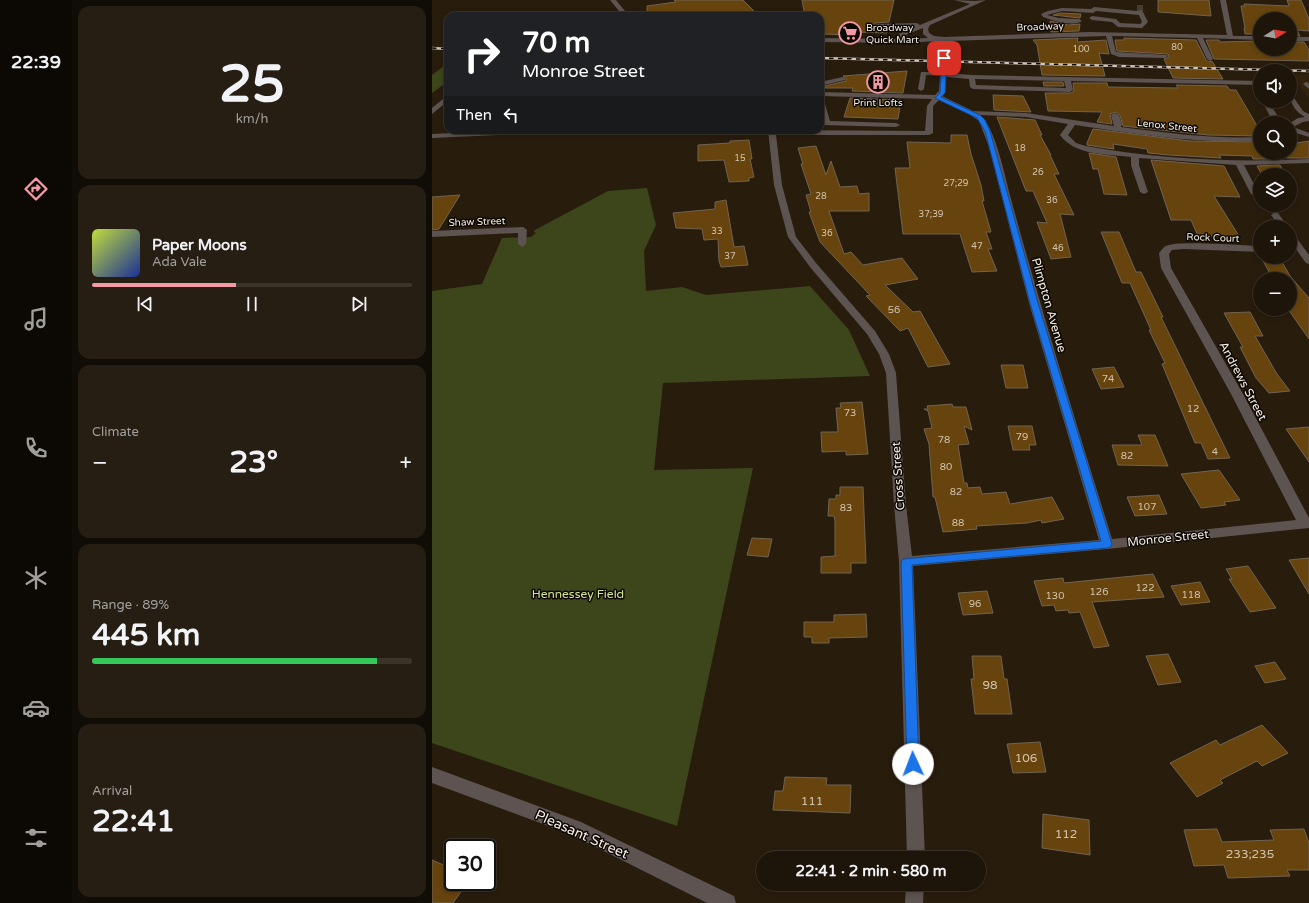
<!DOCTYPE html>
<meta charset="utf-8">
<style>
body{margin:0;font-family:"Varela Round",sans-serif;background:#261e13;color:#f1f3f6;height:100vh;display:flex;flex-direction:column;font-size:15px;white-space:nowrap}
*{box-sizing:border-box;margin:0}
p{font-size:13px;color:#a19f9c}
.icon{flex:none;width:22px;height:22px;fill:none;stroke:currentColor;stroke-width:2;stroke-linecap:round;stroke-linejoin:round}
.map{position:relative;flex:1;overflow:hidden}
.sheet{display:flex;flex-direction:column;gap:6px;padding:6px;background:#100c06;width:360px}
.sheet>*{flex:none}
.banner{position:absolute;left:12px;top:12px;width:380px;height:122px;border-radius:12px;box-shadow:0 2px 6px #0003,0 0 0 1px #3c342b;background:#202124;color:#fff;overflow:hidden}
.needle{width:26px;rotate:79deg}
.fabs{position:absolute;left:821px;top:12px;display:grid;gap:8px}
.fabs a{display:grid;place-items:center;width:44px;height:44px;border-radius:50%;background:#1e150a;box-shadow:0 2px 6px #0003,0 0 0 1px #3c342b;font-size:20px}
.speed{position:absolute;left:12px;top:839px;display:flex;gap:8px;font-size:20px;font-weight:700;text-align:center}
.speed>*{display:grid;place-content:center;width:52px;height:52px;border-radius:50%;background:#1e150a;box-shadow:0 2px 6px #0003,0 0 0 1px #3c342b;line-height:1}
.speed .limit{border:2px solid #111;border-radius:6px;background:#fff;color:#111}
.pin{position:absolute;display:grid;place-items:center;width:34px;height:34px;color:#fff;margin:-17px;border-radius:8px;box-shadow:0 2px 6px #0006}
.me{position:absolute;width:44px;margin:-22px;rotate:358deg;stroke-linejoin:round;filter:drop-shadow(0 0 3px #0008)}
.turn{display:flex;align-items:center;gap:14px;height:84px;padding:0 12px;font-size:18px}
.turn .icon{width:52px;height:52px;stroke-width:2.5}
.turn b{display:block;font-size:28px;line-height:34px}
.then{display:flex;align-items:center;height:38px;padding:0 12px;background:#0003;gap:8px;font-size:15px}
.big{font-size:30px;font-weight:700;line-height:1.1}
.sheet .tile{flex:1;display:flex;flex-direction:column;justify-content:center;gap:6px;min-width:0;padding:0 14px;border-radius:12px;background:#261e13}
.sheet .dial{align-items:center;gap:0}
.dial b{font-size:52px;line-height:1}
.song{display:flex;align-items:center;gap:12px}
.cover{width:48px;height:48px;border-radius:6px;background:linear-gradient(135deg,hsl(70 70% 55%),hsl(230 70% 35%))}
.played{height:4px;border-radius:2px;background:linear-gradient(90deg,#f49aa6 45%,#3c342b 45%)}
.keys{display:flex;justify-content:space-around;direction:ltr}
.heat{display:flex;justify-content:space-between;align-items:center;font-size:22px;direction:ltr}
.charge{height:6px;border-radius:3px;background:linear-gradient(90deg,#34c759 89%,#3c342b 0)}
.trip{position:absolute;left:324px;top:851px;width:230px;height:40px;border-radius:20px;background:#1e150a;box-shadow:0 2px 6px #0003,0 0 0 1px #3c342b;font-weight:700;line-height:40px;text-align:center}
main{display:flex;flex:1;min-height:0}
.menu{display:flex;flex-direction:column;width:72px;justify-content:space-around;align-items:center;background:#0c0804;color:#a19f9c}
.menu .icon{width:28px;height:28px}
.menu .current{color:#f49aa6}
.menu b{font-size:18px;color:#f1f3f6}
.map>svg:first-child{display:block}
.built{fill:#32210c}
.green{fill:#3d451b}
.building{fill:#67440e;stroke:#716351}
.lines{fill:none;stroke-linecap:round;stroke-linejoin:round}
.minor-tunnel{stroke:#473b2d;stroke-width:6;stroke-dasharray:6 3;stroke-linecap:butt}
.minor{fill:#5d5350;fill-rule:evenodd}
.rail-casing{stroke:#cec4ba;stroke-width:2.5}
.rail{stroke:#0c0803;stroke-width:1.5;stroke-dasharray:4.5;stroke-linecap:butt}
.route{fill:#1a73e8;stroke:#114b97}
.labels{text-anchor:middle;stroke-width:3;stroke-linejoin:round;paint-order:stroke}
.far-number-label{font-size:9px;fill:#d2c3ae}
.far-street-label{font-size:10px;fill:#f6ede4;stroke:#0c0803}
.far-poi-label{font-size:10px;fill:#f6ede4;stroke:#0c0803;text-anchor:start}
.number-label{font-size:10px;fill:#d2c3ae}
.street-label{font-size:12px;fill:#f6ede4;stroke:#0c0803}
.park-label{font-size:12px;fill:#d6e791;stroke:#0c0803}
.near-number-label{font-size:12px;fill:#d2c3ae}
.near-street-label{font-size:14px;fill:#f6ede4;stroke:#0c0803}
</style>
<main>
<nav class="menu">
<b>22:39</b>
<svg class="icon current" aria-label="directions" viewBox="0 0 24 24"><path d="M12 3l9 9-9 9-9-9zM9 14v-3h6M13 9l2 2-2 2"/></svg>
<svg class="icon" aria-label="music" viewBox="0 0 24 24"><path d="M9 18V5l10-2v13"/><circle cx="6" cy="18" r="3"/><circle cx="16" cy="16" r="3"/></svg>
<svg class="icon" aria-label="phone" viewBox="0 0 24 24"><path d="M5 4h4l2 5-3 2q2 4 5 5l2-3 5 2v4C11 20 4 13 5 4z"/></svg>
<svg class="icon" aria-label="climate" viewBox="0 0 24 24"><path d="M12 3v18M4 7l16 10M4 17L20 7"/></svg>
<svg class="icon" aria-label="car" viewBox="0 0 24 24"><path d="M5 17H2v-5l4-1 3-4h7l3 4 3 1v5h-3M9 17h6M6 11h13"/><circle cx="7" cy="17" r="2"/><circle cx="17" cy="17" r="2"/></svg>
<svg class="icon" aria-label="filters" viewBox="0 0 24 24"><path d="M4 7h16M4 17h16"/><circle cx="9" cy="7" r="2"/><circle cx="15" cy="17" r="2"/></svg>
</nav>
<section class="sheet">
<div class="tile dial"><b>25</b><p>km/h</p></div>
<div class="tile">
<div class="song"><i class="cover"></i><div><b>Paper Moons</b><p>Ada Vale</p></div></div>
<div class="played"></div>
<div class="keys"><svg class="icon" aria-label="previous" viewBox="0 0 24 24"><path d="M18 5L8 12l10 7zM5 5v14"/></svg><svg class="icon" aria-label="pause" viewBox="0 0 24 24"><path d="M8 5v14M16 5v14"/></svg><svg class="icon" aria-label="next" viewBox="0 0 24 24"><path d="M6 5l10 7-10 7zM19 5v14"/></svg></div>
</div>
<div class="tile"><p>Climate</p>
<div class="heat"><a>−</a><b class="big">23°</b><a>+</a></div>
</div>
<div class="tile"><p>Range · 89%</p><b class="big">445 km</b><div class="charge"></div></div>
<div class="tile"><p>Arrival</p><b class="big">22:41</b></div>
</section>
<div class="map">
<svg width="877" height="903" viewBox="0 0 877 903">
<rect width="100%" height="100%" fill="#281c0d"/>
<path class="built" d="M859 75H877V99Z"/>
<path class="green" d="M16 63V81L0 93V75Z
M215 188 224 225 212 251 214 291 250 287 274 295 378 286 417 330 438 376 231 383 222 470 321 468 245 826 0 743V291L50 284 70 238 99 237 104 233 102 232 103 230 176 191Z"/>
<path class="building" d="M242 0H311L325 14 307 16H215V6L244 2Z
M370 0H462L457 22 443 23 439 29 443 32 447 29H456L455 33 422 32 421 35 388 34V16H373Z
M726 0H777L779 16 726 12Z
M855 0H869L877 19V31L865 30 868 36H858V19H828V34H813L812 28H813L809 6H813L812 4 857 6Z
M628 13 649 14 648 18 621 15Z
M618 21 636 25 648 24 647 31 619 32Z
M646 38 645 42 674 40 677 54 667 53 673 76 610 75 605 45 601 40Z
M692 38 764 40 774 60 777 62 780 61 791 79 741 78 732 59 737 57 736 54 685 51 683 40H692Z
M774 40H787L788 42 828 41V49H858V42H872L877 50V61L782 59Z
M475 71 471 93 420 91 421 88H393V86L414 81V78L411 76Z
M611 82H631L632 86H612Z
M641 83H675L676 87 746 88 744 85 795 86 798 90H804L828 131V136L776 135 691 126 688 115 684 112 678 114 680 124 665 122 670 112 616 111 613 93H639L642 91Z
M561 95 591 96 599 112 562 110Z
M418 98 469 100 466 119 412 117Z
M565 117 603 120 610 135H608L619 155H618L627 174H622L642 215 628 214 639 257 619 259 605 222 615 223 601 191H594Z
M661 129 758 141 828 142V153H840L844 159H821L820 156 787 155 789 158 737 155 716 153 715 149 681 144 682 149 655 145V143Z
M519 135H535L539 154 549 185 552 201H550L559 232H554L560 249H556L565 271 540 272 528 234H471L463 168H478L475 142 519 143Z
M317 140 320 159H318L322 177 317 178V181L297 182 292 160 266 161V145L298 143V141Z
M877 141V158H855L847 153H858V144Z
M384 146 394 175 399 161 408 187 425 186 427 194 437 193V211H397L412 254 419 252 431 265 470 258 486 279 453 285 481 312 488 311 518 364 496 367 476 328 468 331 434 296 438 295 388 242 377 212H379L374 195 379 194 369 164H371L366 148Z
M657 153 684 157 695 195 672 194 666 169H661Z
M719 160 792 166 808 197 782 196 807 236H766L759 220H739Z
M848 165 853 175H830L825 166Z
M28 195 7 229 0 230V197Z
M294 200 302 247 312 246 316 265 289 267 287 261 286 239 272 240 270 229 244 228 241 213 283 209V202Z
M669 232H687L704 272H709L731 317H729L798 458 776 459 769 443H763L730 364 733 363 717 330H719L698 283H690Z
M831 261 850 262 858 276 877 298V339L858 312V279H841Z
M818 312 831 336H823L845 374 858 391 837 393 824 378 808 347H811L792 313Z
M569 365H591L596 388H574Z
M682 367 692 387 669 389 660 369Z
M430 402 436 454 414 455V451L390 452 389 432H406L404 408H409L408 403Z
M520 404 521 407H534L540 430 532 426 537 444 526 445 532 483H535L536 488 548 487 550 494 574 492 578 504 620 497 632 519 610 523 609 520 595 523 544 526 545 529 511 532 503 497H501L497 444 492 429 500 428 496 411 492 409H496L495 406Z
M576 426H600L604 445H597L598 450H581Z
M877 427V462L854 429Z
M706 435H723L736 466 686 465 680 445H710Z
M787 470 808 500 792 502 794 505 769 508 749 474Z
M408 487H431L434 563H419V573H389V557L403 556V521L402 516H396L397 499H404V495H408Z
M727 495 735 514 703 516 695 497Z
M320 538 340 539 336 557 315 555Z
M877 558V594L857 560Z
M816 566 844 608 818 612 797 579H800L794 569Z
M721 574 732 597 660 602 677 646 662 648 648 612 637 613 636 610 624 611 622 605 610 606 602 581 631 578 632 583Z
M768 582 778 602 749 605 739 586Z
M555 591 561 613 531 615 526 593Z
M434 614 435 637 397 638V643H380V637H372V622H402V615Z
M736 654 749 682 726 685 714 656Z
M540 656H569L572 679H575L580 714H543L539 679H542Z
M843 662 854 679 833 683 823 666Z
M830 725 856 753 830 766 825 761 788 780 791 783 765 797 738 763 784 740 788 745Z
M608 742 614 772 581 773 575 744Z
M353 777 395 778 394 785H419L418 813 341 810 343 791H351Z
M611 814 657 820 658 855 610 848Z
M785 829 790 842 842 840 838 830 872 829 877 843V870H855L858 876 796 878 792 865 762 866 752 830Z
M0 860 21 869V882H36L21 903H0Z"/>
<g class="lines">
<path class="minor-tunnel" d="M708 5V11"/>
<path class="minor" d="M178 0H184L197 16H191Z
M522 0 543 1 554 0 498 25 496 29 497 33 502 36 512 37 658 32 795 35 788 0H794L801 36H828V40L771 38 781 59 778 61 775 59 765 38 680 36 684 52 735 55 736 56 733 58 687 57 679 54 674 36 516 41 514 73 540 75 828 81V85L639 81 641 90 638 92 541 89 538 87 537 79 514 77 513 91 510 96 541 111 594 113 682 126 679 115 683 113 687 115 690 124 689 127C735 133 781 139 828 137V141C766 144 704 134 643 125L636 135 644 143 654 146C727 159 803 163 877 159V163L812 165 827 194 823 196 819 194 804 165 707 158V165L716 192 712 194 708 192 699 165V157C676 154 643 156 628 135L636 124 594 117 548 115C563 125 574 181 579 199 610 313 645 426 680 539L864 520 799 394 729 268 727 253C729 251 731 247 734 246 745 240 812 246 828 246V252L752 249 740 250 737 254 739 268 811 394 877 518V528L675 549 481 566 493 858H475L467 562 462 505 454 373 447 354 435 334 378 267 356 237 342 185 336 130 493 131 495 106 500 99 388 96V92L503 95 507 91 508 76 494 75 492 89 489 91 486 89 489 72H508L510 41 466 43 388 42V38L464 39 467 34 483 27 446 28 443 31 440 29 441 26 444 24 485 23 488 25 538 4ZM491 28V34L496 38 470 39 471 36ZM543 79 632 81 634 88 544 85ZM507 100 534 112 547 121 557 147 597 303 667 540 480 556 474 505 464 373 457 354 443 331 384 263 364 237 350 185 344 135H497L501 133V106Z
M662 7 705 11 710 10 716 22 710 28 686 27 680 22 660 20 657 18 660 16 684 19 688 23 708 24 710 22 707 15 664 11 661 13 630 11 615 15 627 18 647 19 650 21C640 27 622 21 611 17L609 14 616 11 630 8 659 9Z
M858 37H877V41H858Z
M411 77 413 78V80L388 86V82Z
M874 82 877 83V89L871 84Z
M858 94 860 95 871 111 877 114V121L871 122 861 127 877 133V137L858 131V123L866 118 873 117C864 112 858 104 858 94Z
M16 95V101L0 114V108Z
M830 101H836L847 118 846 120H840Z
M388 102 393 104 398 121 464 123 468 125 464 127 388 125V121H391Z
M85 130H139L135 132 0 138V134Z
M843 212 846 213 856 227H848L839 215Z
M91 227 95 230 94 244 90 247 86 244V233L0 237V231Z
M858 232 861 233 877 255V264L874 263 858 241Z
M0 767 149 822 302 896 304 903H275L138 834 0 783Z
M474 884H492L491 903H473Z"/>
<g class="rail-casing">
<path id="rail" d="M0 48 16 49
M388 58 877 71"/>
</g>
<use href="#rail" class="rail"/>
</g>
<path class="route" d="M512 57 515 58 513 93 509 97 548 115 553 120 558 131 606 303 680 544 679 547 675 548 480 565 487 764 485 768 481 770 476 768 475 764 469 562 471 559 669 541 598 303 553 131 545 118 503 98 508 93 510 58Z"/>
<defs>
<g id="supermarket-ring" transform="scale(1.15)"><circle r="9.5" fill="#0c0803" stroke="#f49aa6" stroke-width="1.5"/><path d="M-6-5.5h2.5l.6 2H6L4.5 2H-2.5L-4.4-4H-6ZM-1.5 3.2a1.3 1.3 0 1 0 .1 0ZM3 3.2a1.3 1.3 0 1 0 .1 0Z" fill="#f49aa6"/></g>
<g id="building-ring" transform="scale(1.15)"><circle r="9.5" fill="#0c0803" stroke="#f49aa6" stroke-width="1.5"/><path d="M-4-6H4V6H1V3H-1V6H-4ZM-2.5-4.3h1.7v1.8h-1.7ZM.8-4.3h1.7v1.8H.8ZM-2.5-1h1.7V.8h-1.7ZM.8-1h1.7V.8H.8Z" fill="#f49aa6"/></g>
</defs>
<g fill-rule="evenodd">
<use href="#supermarket-ring" x="418" y="33"/>
<use href="#building-ring" x="446" y="82"/>
</g>
<g class="labels">
<g class="far-number-label">
<text x="745" y="50">80</text>
<text x="649" y="52">100</text>
<text x="588" y="151">18</text>
<text x="308" y="161">15</text>
<text x="606" y="175">26</text>
<text x="524" y="186">27;29</text>
<text x="389" y="199">28</text>
<text x="620" y="203">36</text>
<text x="499" y="217">37;39</text>
<text x="285" y="234">33</text>
<text x="395" y="236">36</text>
<text x="545" y="249">47</text>
<text x="626" y="251">46</text>
<text x="298" y="259">37</text>
</g>
<g class="far-street-label">
<text transform="translate(608 26) rotate(-2)" y="4">Broadway</text>
<text transform="translate(735 125) rotate(6)" y="4">Lenox Street</text>
<text transform="translate(45 221) rotate(-2)" y="4">Shaw Street</text>
<text transform="translate(781 237) rotate(2)" y="4">Rock Court</text>
</g>
<g class="far-poi-label">
<text x="434" y="31">Broadway<tspan x="434" dy="12">Quick Mart</tspan></text>
<text x="446" y="106" text-anchor="middle">Print Lofts</text>
</g>
<g class="number-label">
<text x="462" y="313">56</text>
<text x="676" y="382">74</text>
<text x="761" y="412">12</text>
<text x="418" y="416">73</text>
<text x="590" y="440">79</text>
<text x="512" y="443">78</text>
<text x="783" y="455">4</text>
<text x="695" y="459">82</text>
<text x="514" y="470">80</text>
<text x="524" y="495">82</text>
<text x="715" y="510">107</text>
<text x="414" y="511">83</text>
<text x="526" y="526">88</text>
<text x="713" y="591">122</text>
<text x="667" y="595">126</text>
<text x="759" y="598">118</text>
<text x="623" y="599">130</text>
<text x="543" y="607">96</text>
</g>
<g class="street-label">
<text transform="translate(617 305) rotate(74)" y="4">Plimpton Avenue</text>
<text transform="translate(811 381) rotate(62)" y="4">Andrews Street</text>
<text transform="translate(466 476) rotate(-94)" y="4">Cross Street</text>
<text transform="translate(736 538) rotate(-6)" y="4">Monroe Street</text>
</g>
<g class="park-label">
<text x="146" y="598">Hennessey Field</text>
</g>
<g class="near-number-label">
<text x="558" y="689">98</text>
<text x="594" y="762">106</text>
<text x="380" y="805">111</text>
<text x="634" y="838">112</text>
<text x="818" y="858">233;235</text>
</g>
<g class="near-street-label">
<text transform="translate(150 834) rotate(24)" y="5">Pleasant Street</text>
</g>
</g>
</svg>
<div class="fabs">
<a><svg class="needle" viewBox="-14 -14 28 28"><path d="M0-13l5 13h-10z" fill="#e53935"/><path d="M0 13l5-13h-10z" fill="#a19f9c"/></svg></a>
<a><svg class="icon" aria-label="sound" viewBox="0 0 24 24"><path d="M4 9h4l5-4v14l-5-4H4zM17 9q2 3 0 6"/></svg></a>
<a><svg class="icon" aria-label="search" viewBox="0 0 24 24"><circle cx="10" cy="10" r="6"/><path d="M15 15l6 6"/></svg></a>
<a><svg class="icon" aria-label="layers" viewBox="0 0 24 24"><path d="M12 4l9 5-9 5-9-5zM3 14l9 5 9-5"/></svg></a>
<a>+</a>
<a>−</a>
</div>
<div class="speed"><div class="limit">30</div></div>
<div class="pin" style="left:512px;top:58px;background:#d93025"><svg class="icon" aria-label="arrive" viewBox="0 0 24 24"><path d="M6 21V4h12l-3 4 3 4H6"/></svg></div>
<svg class="me" style="left:481px;top:764px" viewBox="-20 -20 40 40"><circle r="19" fill="#fff"/><path d="M0-13L10 11 0 6-10 11z" fill="#1a73e8"/></svg>
<div class="trip">22:41 · 2 min · 580 m</div>
<div class="banner">
<div class="turn"><svg class="icon" aria-label="right" viewBox="0 0 24 24"><path d="M7 20v-9h11M14 6l5 5-5 5"/></svg><div><b>70 m</b>Monroe Street</div></div>
<div class="then">Then<svg class="icon" aria-label="left" viewBox="0 0 24 24"><path d="M17 20v-9H6M10 6l-5 5 5 5"/></svg></div>
</div>
</div>
</main>
